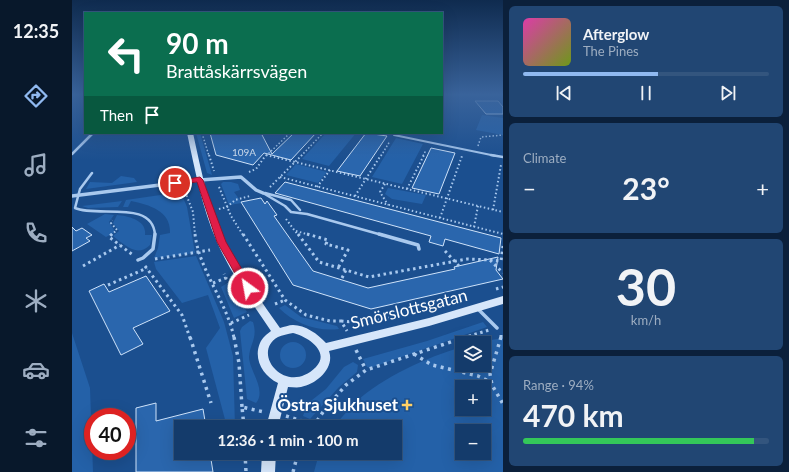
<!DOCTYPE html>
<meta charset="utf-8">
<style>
body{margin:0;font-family:Lato,sans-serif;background:#214673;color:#f1f3f6;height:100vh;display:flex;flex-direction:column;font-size:15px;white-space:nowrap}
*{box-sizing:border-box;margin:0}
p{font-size:13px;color:#9dadc1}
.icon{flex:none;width:22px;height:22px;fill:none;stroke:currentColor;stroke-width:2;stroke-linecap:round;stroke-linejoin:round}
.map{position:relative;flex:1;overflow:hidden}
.details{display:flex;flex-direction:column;gap:6px;padding:6px;background:#0b203b;width:286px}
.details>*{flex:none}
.hud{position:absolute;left:12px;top:12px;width:359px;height:122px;border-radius:0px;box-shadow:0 4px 16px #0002,0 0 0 1px #33557e;background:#0b6e4f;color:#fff;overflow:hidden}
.fabs{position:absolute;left:383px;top:336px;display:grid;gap:8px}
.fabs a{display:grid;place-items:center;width:36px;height:36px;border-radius:0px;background:#143b6b;box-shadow:0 4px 16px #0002,0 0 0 1px #33557e;font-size:20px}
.speed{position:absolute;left:12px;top:408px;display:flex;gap:8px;font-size:20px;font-weight:700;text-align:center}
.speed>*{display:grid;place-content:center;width:52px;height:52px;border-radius:50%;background:#143b6b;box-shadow:0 4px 16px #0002,0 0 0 1px #33557e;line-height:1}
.speed .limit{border:6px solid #d22;background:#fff;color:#111}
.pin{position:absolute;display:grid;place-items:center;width:34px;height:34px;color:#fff;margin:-17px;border:2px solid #fff;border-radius:50%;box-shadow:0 1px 4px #0007}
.me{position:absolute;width:44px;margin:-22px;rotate:328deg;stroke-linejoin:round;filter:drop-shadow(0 0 3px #0008)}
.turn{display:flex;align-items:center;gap:14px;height:84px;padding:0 16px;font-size:18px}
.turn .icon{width:52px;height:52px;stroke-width:2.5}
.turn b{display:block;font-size:28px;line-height:34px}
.then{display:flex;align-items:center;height:38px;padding:0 16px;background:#0003;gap:8px;font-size:15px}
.big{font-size:30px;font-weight:700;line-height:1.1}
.details .card{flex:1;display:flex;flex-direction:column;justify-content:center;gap:6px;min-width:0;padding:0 14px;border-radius:6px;background:#214673}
.details .dial{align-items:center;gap:0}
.dial b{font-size:52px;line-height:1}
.song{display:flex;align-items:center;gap:12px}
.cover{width:48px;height:48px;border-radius:6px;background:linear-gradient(135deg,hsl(320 70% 55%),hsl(80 70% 35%))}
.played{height:4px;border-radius:2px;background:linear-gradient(90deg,#90b9f0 55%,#33557e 55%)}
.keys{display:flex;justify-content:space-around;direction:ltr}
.heat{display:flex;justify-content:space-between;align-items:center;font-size:22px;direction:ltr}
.charge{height:6px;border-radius:3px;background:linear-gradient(90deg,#34c759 94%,#33557e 0)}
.trip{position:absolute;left:102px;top:420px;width:228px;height:40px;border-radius:0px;background:#143b6b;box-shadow:0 4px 16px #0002,0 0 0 1px #33557e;font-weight:700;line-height:40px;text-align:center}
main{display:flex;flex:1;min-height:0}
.tabs{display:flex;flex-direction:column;width:72px;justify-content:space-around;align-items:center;background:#08182b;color:#9dadc1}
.tabs .icon{width:28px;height:28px}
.tabs .on{color:#90b9f0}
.tabs b{font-size:18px;color:#f1f3f6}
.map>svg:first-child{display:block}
.green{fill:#2461a8;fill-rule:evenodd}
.building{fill:#2a66ad;stroke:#cfe3fa}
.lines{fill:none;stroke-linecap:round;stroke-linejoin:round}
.path-far3{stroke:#a9c9ee;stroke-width:1.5;stroke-dasharray:1.5 2;stroke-linecap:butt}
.path-far2{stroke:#a9c9ee;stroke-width:2;stroke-dasharray:1.5 2.5;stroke-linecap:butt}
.path-far1{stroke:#a9c9ee;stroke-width:3;stroke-dasharray:2.5 3.5;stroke-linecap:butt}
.path{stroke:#a9c9ee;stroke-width:3.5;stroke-dasharray:3 4.5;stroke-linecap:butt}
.lane-far2{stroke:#a9c9ee;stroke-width:2}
.lane-far1{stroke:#a9c9ee;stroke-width:2.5}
.lane{stroke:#a9c9ee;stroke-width:3.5}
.street-far1{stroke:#a9c9ee;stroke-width:2.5}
.street{stroke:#a9c9ee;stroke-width:3.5}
.secondary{fill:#d6e6fa;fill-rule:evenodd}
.route{fill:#e11d48;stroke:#92132f}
.poi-dot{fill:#ffd166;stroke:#1b4f8f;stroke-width:1.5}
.labels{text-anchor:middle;stroke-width:4;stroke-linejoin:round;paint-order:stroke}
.far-number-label{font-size:10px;fill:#cad9ea}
.near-street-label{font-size:17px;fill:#fff;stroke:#1b4f8f}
.near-poi-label{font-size:17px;font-weight:bold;fill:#fff;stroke:#1b4f8f;text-anchor:end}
</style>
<main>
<nav class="tabs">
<b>12:35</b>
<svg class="icon on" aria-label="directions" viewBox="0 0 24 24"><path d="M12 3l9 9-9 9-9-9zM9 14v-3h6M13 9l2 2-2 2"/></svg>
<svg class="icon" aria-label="music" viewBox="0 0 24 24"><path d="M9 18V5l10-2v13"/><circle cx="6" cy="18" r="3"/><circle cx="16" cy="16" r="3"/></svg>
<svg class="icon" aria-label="phone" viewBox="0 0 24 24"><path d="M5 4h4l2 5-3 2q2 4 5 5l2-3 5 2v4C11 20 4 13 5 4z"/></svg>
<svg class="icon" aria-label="climate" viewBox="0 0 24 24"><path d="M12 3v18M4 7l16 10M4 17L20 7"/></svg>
<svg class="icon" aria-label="car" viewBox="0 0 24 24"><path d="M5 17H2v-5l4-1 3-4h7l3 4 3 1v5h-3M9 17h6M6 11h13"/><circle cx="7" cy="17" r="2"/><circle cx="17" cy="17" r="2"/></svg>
<svg class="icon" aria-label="filters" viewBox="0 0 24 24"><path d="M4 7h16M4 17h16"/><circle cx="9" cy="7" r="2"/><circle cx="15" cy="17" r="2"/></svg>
</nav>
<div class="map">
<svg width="431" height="472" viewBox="0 0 431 472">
<rect width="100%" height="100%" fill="#1b4f8f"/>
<path class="green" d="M410 115 431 118V135L404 130Z
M124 133H128L140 175 135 173Z
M254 133H284L257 166 230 159Z
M324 138 351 144 330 184 300 177Z
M224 164 255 172 246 183 214 175Z
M49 176 62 178 65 182 14 189 18 182 40 183Z
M151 182H159L166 184 168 190 162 192 170 203 157 205 149 184Z
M316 188 354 195 350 204 320 199 313 194Z
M102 193 110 195 115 207 123 253 82 258 86 248 88 235 98 233C99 211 78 205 59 201L56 207H51L54 200Z
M50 201 46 207 16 208 10 206Z
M33 214 42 215 37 222 42 230V233L34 237 15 224Z
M45 215C56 216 75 220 73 235H80L78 245C65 258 53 245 41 236L47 231 41 223Z
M124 256 152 322 161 356 163 427H155L134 348 148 328 136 295 110 303 84 269 82 262Z
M157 282 175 312 162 318 149 287Z
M213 305 229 317 265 326 267 329C245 332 222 323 207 308Z
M178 321 181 322C186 338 178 343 177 357 177 370 195 390 184 403L175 399 168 331 170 327Z
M411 322 415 327 298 368 295 367 291 359 355 341Z
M0 333 18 388 21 472H0Z
M431 338V472H242L245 461 249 453H323V427H261C269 419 276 409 284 402 311 377 355 357 390 347V365H412V343H402ZM390 387H412V409H390ZM390 431H412V453H390Z
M208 355a13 13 0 1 1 26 0a13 13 0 1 1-26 0Z
M281 362 286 365 285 372 267 387 238 419 231 416 235 404 254 389 272 367Z"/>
<path class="building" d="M403 101H426L431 107V114H414Z
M138 133H189L200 154 222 133H244L219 160 192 153 181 165 144 155Z
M294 133 315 136 288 176 265 171Z
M359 148 383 153 367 194 340 188Z
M213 182 429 238 427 254 373 239 371 246 357 242 359 236 203 193Z
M189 198 193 204 195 201 205 215 202 216 241 271 296 288 383 269 382 267 426 257 424 270 431 279 299 309 221 285 169 202Z
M0 227 4 231 10 228 20 235 14 238 18 241 0 251Z
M74 276 98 311 61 328 71 344 49 355 17 291 32 284 37 292Z
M84 403V421L131 409 134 427H109V453H138L141 472H64V408Z"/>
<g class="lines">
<path class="path-far3" d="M130 133 137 156
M406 146 409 137 431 135
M194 155 196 156
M194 156 218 133
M229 156 251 133
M309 156 318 141
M351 156 354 150"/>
<path class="path-far2" d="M137 155 142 171
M194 155 431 212
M177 172 184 169 194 155
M208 177 431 234
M313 184 308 192 316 205
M147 187 159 216 171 235
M198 187 230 155
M245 187 258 170
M335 189 352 155
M108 192 114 194 121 212 123 235
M283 196 309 155
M147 209 155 207 163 200 178 196
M421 210 429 165
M368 218 390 156
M214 219 226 235
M402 227 406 206
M224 231 238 235
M39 235 45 230 39 223 40 220"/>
<path class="path-far1" d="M40 234 37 237 61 255
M123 234C127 270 155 302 162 338
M171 234 213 300 234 315 258 321H269L275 331
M226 234 247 262 297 277 395 259 418 260 431 273
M235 234 256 240 254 244 276 250 266 268
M373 251 387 266
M83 259 138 250
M418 260 429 261 431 246
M11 266 48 245
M73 266 110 315 118 338
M270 278 274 270
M141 283 154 278 152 274
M36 285 75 268
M424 289 431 287
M203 304 213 300
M269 321 290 323 329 316
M159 323 177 315
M429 335V338
M391 338 417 330"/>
<path class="path" d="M118 337 139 403
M162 337 167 363 170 407
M429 337 418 374 420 385 431 404
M284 350 294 370
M342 354 360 365 406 376 417 381
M214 416 243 425
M172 427 170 407 192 412
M241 427 253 409 274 385 294 370 394 337
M173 453 174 472
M221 472 226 453"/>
<path class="lane-far2" d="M322 135 424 156"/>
<path class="lane-far1" d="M419 155 431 157
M20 173 8 189 3 208C25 218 81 199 83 235
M191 193 213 206 219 212 235 214 310 235
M193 193 219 200 228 210"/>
<path class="lane" d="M307 234 346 245 347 249
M66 260 71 258 81 249 83 234
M406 309 425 328"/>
<path class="street-far1" d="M0 154 21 133"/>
<path class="street" d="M0 196 128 180 169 177 184 190 191 193"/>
<path class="secondary" d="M115 133H121C129 170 137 210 154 244 169 274 189 301 208 328 212 327 217 325 221 325 233 325 246 334 254 343L357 318 431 296V304L357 326 257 351C263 368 245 384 229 387 225 388 220 387 216 387L206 427H194L206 383C191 376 181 359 188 343 190 338 195 334 199 331 180 303 159 274 145 242 130 208 123 170 115 133ZM221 333C234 336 259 351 244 367 214 397 178 353 206 337 210 335 216 334 221 333Z
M190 453H204L203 472H189Z"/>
</g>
<linearGradient id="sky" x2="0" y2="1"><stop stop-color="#0f2b4f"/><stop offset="0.59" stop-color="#39639b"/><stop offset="1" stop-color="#39639b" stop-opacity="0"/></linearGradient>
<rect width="431" height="160" fill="url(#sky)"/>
<path class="route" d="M128 177 131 180 154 242 181 288 180 291H173L145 242 125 182 103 185 99 183 103 181Z"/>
<path class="poi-dot" d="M333 399h4v4h4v4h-4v4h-4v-4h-4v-4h4z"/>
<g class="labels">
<g class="far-number-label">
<text x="172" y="156">109A</text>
</g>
<g class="near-street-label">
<text transform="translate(337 309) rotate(-14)" y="6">Smörslottsgatan</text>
</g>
<g class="near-poi-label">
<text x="326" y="411">Östra Sjukhuset</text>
</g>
</g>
</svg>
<div class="fabs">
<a><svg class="icon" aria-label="layers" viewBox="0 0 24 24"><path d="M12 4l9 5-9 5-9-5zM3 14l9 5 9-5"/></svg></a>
<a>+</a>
<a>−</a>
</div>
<div class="speed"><div class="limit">40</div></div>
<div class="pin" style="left:103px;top:183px;background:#d93025"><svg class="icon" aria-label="arrive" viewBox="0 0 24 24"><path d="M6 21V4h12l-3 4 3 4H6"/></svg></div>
<svg class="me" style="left:176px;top:288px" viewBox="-20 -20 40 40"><circle r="17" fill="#e11d48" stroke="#fff" stroke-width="3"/><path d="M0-11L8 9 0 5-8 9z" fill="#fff"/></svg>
<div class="trip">12:36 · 1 min · 100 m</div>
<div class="hud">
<div class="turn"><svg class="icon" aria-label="left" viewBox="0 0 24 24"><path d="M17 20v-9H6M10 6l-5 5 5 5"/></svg><div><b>90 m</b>Brattåskärrsvägen</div></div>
<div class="then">Then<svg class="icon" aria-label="arrive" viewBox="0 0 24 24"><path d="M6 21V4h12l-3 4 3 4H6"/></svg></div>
</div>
</div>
<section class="details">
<div class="card">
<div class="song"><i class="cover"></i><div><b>Afterglow</b><p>The Pines</p></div></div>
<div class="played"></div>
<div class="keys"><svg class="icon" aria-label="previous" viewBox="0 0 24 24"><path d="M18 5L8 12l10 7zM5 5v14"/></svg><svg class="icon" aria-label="pause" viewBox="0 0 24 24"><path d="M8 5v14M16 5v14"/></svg><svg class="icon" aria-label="next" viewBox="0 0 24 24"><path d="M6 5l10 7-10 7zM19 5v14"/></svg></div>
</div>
<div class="card"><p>Climate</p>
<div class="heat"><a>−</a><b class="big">23°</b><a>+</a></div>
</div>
<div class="card dial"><b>30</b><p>km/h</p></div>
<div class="card"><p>Range · 94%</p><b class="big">470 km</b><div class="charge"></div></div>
</section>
</main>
